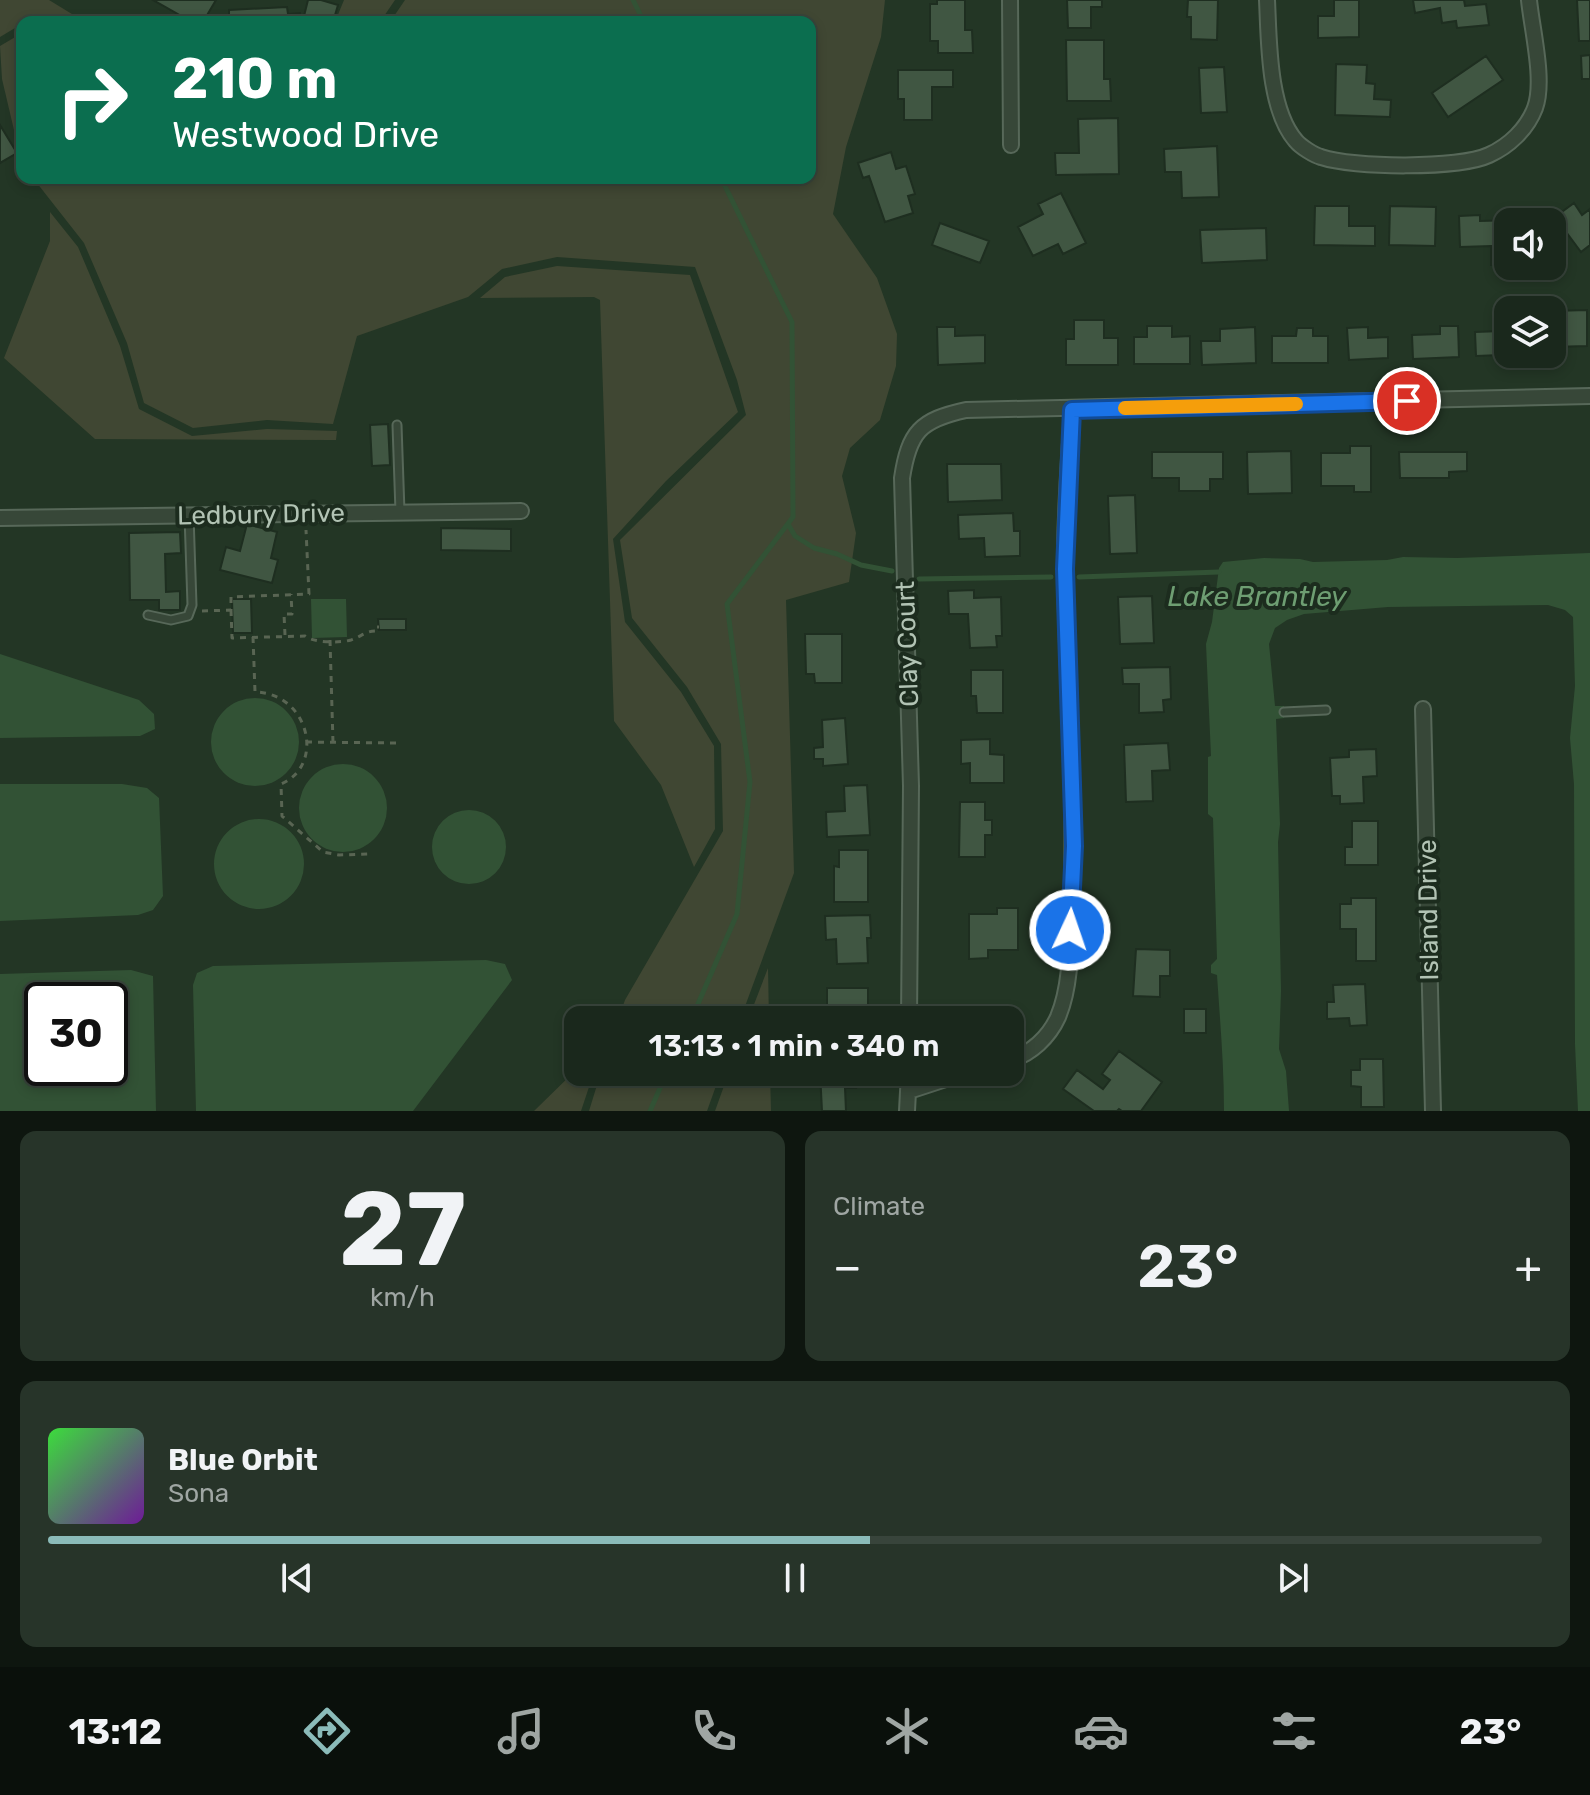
<!DOCTYPE html>
<meta charset="utf-8">
<style>
body{margin:0;font-family:Rubik,sans-serif;background:#273429;color:#f1f3f6;height:100vh;display:flex;flex-direction:column;font-size:30px;white-space:nowrap}
*{box-sizing:border-box;margin:0}
p{font-size:26px;color:#9fa6a3}
.icon{flex:none;width:44px;height:44px;fill:none;stroke:currentColor;stroke-width:2;stroke-linecap:round;stroke-linejoin:round}
.map{position:relative;height:1111px;overflow:hidden}
.drawer{display:flex;flex-direction:column;gap:20px;padding:20px;background:#0e160f;flex:1}
.drawer>*{flex:none}
.banner{position:absolute;left:16px;top:16px;width:800px;height:168px;border-radius:16px;box-shadow:0 4px 12px #0003,0 0 0 2px #38443b;background:#0b6e4f;color:#fff;overflow:hidden}
.buttons{position:absolute;left:1494px;top:208px;display:grid;gap:16px}
.buttons a{display:grid;place-items:center;width:72px;height:72px;border-radius:16px;background:#1a281c;box-shadow:0 4px 12px #0003,0 0 0 2px #38443b;font-size:40px}
.speed{position:absolute;left:24px;top:982px;display:flex;gap:16px;font-size:40px;font-weight:700;text-align:center}
.speed>*{display:grid;place-content:center;width:104px;height:104px;border-radius:50%;background:#1a281c;box-shadow:0 4px 12px #0003,0 0 0 2px #38443b;line-height:1}
.speed .limit{border:4px solid #111;border-radius:12px;background:#fff;color:#111}
.pin{position:absolute;display:grid;place-items:center;width:68px;height:68px;color:#fff;margin:-34px;border:4px solid #fff;border-radius:50%;box-shadow:0 2px 8px #0007}
.me{position:absolute;width:88px;margin:-44px;rotate:3deg;stroke-linejoin:round;filter:drop-shadow(0 0 6px #0008)}
.turn{display:flex;align-items:center;gap:28px;height:168px;padding:0 24px;font-size:36px}
.turn .icon{width:104px;height:104px;stroke-width:2.5}
.turn b{display:block;font-size:56px;line-height:68px}
.big{font-size:60px;font-weight:600;line-height:1.1}
.drawer .widget{flex:1;display:flex;flex-direction:column;justify-content:center;gap:12px;min-width:0;padding:0 28px;border-radius:16px;background:#273429}
.drawer .dial{align-items:center;gap:0}
.dial b{font-size:104px;line-height:1}
.song{display:flex;align-items:center;gap:24px}
.cover{width:96px;height:96px;border-radius:12px;background:linear-gradient(135deg,hsl(120 70% 55%),hsl(280 70% 35%))}
.played{height:8px;border-radius:4px;background:linear-gradient(90deg,#8bbbb9 55%,#38443b 55%)}
.keys{display:flex;justify-content:space-around;direction:ltr}
.heat{display:flex;justify-content:space-between;align-items:center;font-size:44px;direction:ltr}
.drawer .tiles{flex:1;display:grid;gap:20px;grid-template-columns:1fr 1fr}
.widget:last-child{grid-column:span 2}
.trip{position:absolute;left:564px;top:1006px;width:460px;height:80px;border-radius:16px;background:#1a281c;box-shadow:0 4px 12px #0003,0 0 0 2px #38443b;font-weight:600;line-height:80px;text-align:center}
.tab-bar{display:flex;height:128px;justify-content:space-around;align-items:center;background:#0a100b;color:#9fa6a3}
.tab-bar .icon{width:56px;height:56px}
.tab-bar .on{color:#8bbbb9}
.tab-bar b{font-size:36px;color:#f1f3f6}
.map>svg:first-child{display:block}
.green{fill:#404733}
.water{fill:#325235;fill-rule:evenodd}
.lines{fill:none;stroke-linecap:round;stroke-linejoin:round}
.stream{stroke:#325235;stroke-width:5}
.building{fill:#405642;stroke:#1e2e20;stroke-width:2}
.service-casing{stroke:#576859;stroke-width:11}
.minor-casing{stroke:#576859;stroke-width:18}
.path{stroke:#596553;stroke-width:3;stroke-dasharray:6 6;stroke-linecap:butt}
.service{stroke:#374738;stroke-width:7}
.minor{stroke:#374738;stroke-width:14}
.route-casing{stroke:#114b97;stroke-width:20}
.route{stroke:#1a73e8;stroke-width:14}
.slow{stroke:#f59e0b;stroke-width:14}
.labels{text-anchor:middle;stroke-width:8;stroke-linejoin:round;paint-order:stroke}
.street-label{font-size:26px;fill:#b2c3b4;stroke:#1c2c1e}
.water-label{font-size:28px;font-style:italic;fill:#6e9e72;stroke:#1c2c1e}
</style>
<div class="map">
<svg width="1590" height="1111" viewBox="0 0 1590 1111">
<rect width="100%" height="100%" fill="#233625"/>
<path class="green" d="M0 0H49L85 22H39L30 19 0 37Z
M344 0H395L380 22H335Z
M405 0H885L881 37 846 147 833 214 877 278 897 334 896 366 880 420 850 448 842 476 856 533 849 582 786 600 794 873 740 1020H618L625 1000 723 831 721 744 687 687 632 618 620 540 746 415 737 380 695 267 557 257 502 269 468 297 357 336 333 424 267 420 193 428 144 403 127 343 84 243 33 178H810V22H390Z
M22 33V164L2 79 0 46Z
M50 212 78 247 120 346 139 409 192 436 267 429 337 431 336 440 95 439 4 358 50 241Z
M557 266 690 275 738 412 666 481 613 539 625 622 681 692 714 746 715 829 694 867 661 785 614 721 600 300 594 297 480 298 505 277Z
M768 968 769 1020H748Z
M578 1068V1072H594L581 1111H534Z
M601 1072H721L707 1111H589Z
M729 1072H770L771 1111H715Z"/>
<path class="water" d="M1590 553V1111H1578L1575 1044 1574 784 1570 738 1575 686 1573 617 1565 610 1548 605 1388 607 1304 614 1287 620 1275 628 1269 644 1275 706H1284V718L1276 719 1280 824 1278 842 1281 991 1279 1049 1286 1071 1289 1111H1224C1224 1065 1220 1021 1217 975L1211 973V965L1217 959 1213 818 1208 814V757L1211 756 1206 644 1212 622 1219 568 1223 562 1264 558 1300 559 1313 562 1387 560 1403 557 1457 558Z
M311 599H346L347 637 312 638Z
M0 654 139 700 154 714 155 729 140 736 0 738Z
M211 742a44 44 0 1 1 88 0a44 44 0 1 1-88 0Z
M299 808a44 44 0 1 1 88 0a44 44 0 1 1-88 0Z
M0 784H122L147 788 159 798 163 896 153 910 138 915 0 921Z
M432 847a37 37 0 1 1 74 0a37 37 0 1 1-74 0Z
M214 864a45 45 0 1 1 90 0a45 45 0 1 1-90 0Z
M486 960 505 964 512 980 413 1111H196L193 985 197 973 213 966Z
M131 970 153 976 156 1111H0V974ZM42 1000H110V1068H42Z"/>
<g class="lines">
<path class="stream" d="M633 0 644 22
M788 524 795 536 814 548 837 554 861 565 892 571
M1079 577 1219 572
M919 579 1051 577
M691 1020 737 914 750 782 727 604 793 517 792 322 721 178
M650 1111 667 1072"/>
</g>
<path class="building" d="M153 0H216L203 22H192Z
M308 0H321L338 5 333 22 304 16Z
M937 0H965V30H972L973 53H938V41H930V4H937Z
M1067 0H1102V7H1091V28H1068Z
M1188 0H1218L1217 40 1191 39V17H1187Z
M1334 0H1359V37L1318 38V16H1334Z
M1413 0H1464L1465 6 1486 4 1489 25 1457 28 1456 21 1442 23 1440 8 1415 13Z
M1577 0H1590V41H1579Z
M287 7 288 14 300 13V22H229V10Z
M1066 40H1104V79H1110L1111 101H1067Z
M1590 55V79H1582L1581 56Z
M1486 56 1503 80 1448 117 1432 93Z
M1336 64 1367 65 1366 83 1375 84 1374 99 1391 100 1390 117 1335 115Z
M1224 67 1227 112 1201 113 1199 68Z
M898 70H953V87H932V120H904V99H898Z
M1118 118 1119 174 1056 175 1055 153H1079L1078 119Z
M0 125 17 153 0 163Z
M1217 146 1219 197 1182 198 1181 172H1165L1164 149Z
M891 152 896 169 906 166 915 194 908 196 913 213 885 222 869 176 863 178 858 163Z
M1061 193 1086 243 1063 254 1058 244 1033 256 1018 227 1043 214 1038 204Z
M1574 203 1582 215 1590 209V245L1581 252 1555 217Z
M1315 206H1349V226H1375V246L1314 245Z
M1390 206 1436 207 1435 246 1389 245Z
M1480 215V221L1516 220V222H1508V264L1491 265V246L1460 247 1459 216Z
M940 223 989 241 980 263 932 245Z
M1266 228 1267 260 1202 263 1200 230Z
M1587 310V346L1552 347V311Z
M1074 320H1104V338H1118V365H1066V339H1074Z
M1500 323H1508V354H1527L1476 356 1475 332 1500 331Z
M1147 326H1172V337L1190 336V364H1134V337H1147Z
M1440 326H1458L1459 357 1413 359 1412 335 1440 334Z
M937 327H955V336L985 335V363L938 365Z
M1255 327 1256 363 1202 365 1201 341H1220V329Z
M1368 327V338L1388 337V358L1349 360 1347 328Z
M1297 328H1313V336H1328V363H1272V336H1296Z
M388 424 390 465 372 466 370 425Z
M1350 446H1371V492H1354V486H1321V453H1350Z
M1291 451 1292 493 1248 494 1247 452Z
M1152 452H1223V479H1210V491H1179V478H1152Z
M1399 452H1467V471L1449 472V478H1400Z
M947 464H1001L1002 500 948 502Z
M1135 495 1137 553 1110 554 1108 496Z
M1013 513 1014 531H1020V556L985 557 984 538 959 539 958 515Z
M247 524 277 532 271 558 278 560 272 583 220 570 226 547 240 551Z
M441 528 511 529V551L441 550Z
M180 532 181 553 165 554 166 592 180 591V610H159V600H130L129 533Z
M974 590V598L1001 597 1002 636H996L997 647 970 648 968 614H949L948 591Z
M1152 596 1154 643 1120 644 1118 597Z
M232 599H251L252 633H233Z
M378 619H406V630H379Z
M805 634H842V683H815L814 674H806Z
M1170 667 1171 699 1163 700 1164 712 1139 713V684H1123L1122 668Z
M971 670H1003V713H977L976 696H971Z
M845 718 848 764 823 766V759H814V748L823 747 822 720Z
M990 739V754L1004 755V783H970V763L961 764V740Z
M1168 743 1170 770 1152 771 1153 801 1126 802 1124 745Z
M1376 749 1377 776 1363 777 1364 803 1340 804V796H1332L1330 758 1349 757V750Z
M867 785 870 835 827 837 826 812 845 811 844 786Z
M960 802H985V820H992V835H985V857H959Z
M1352 821H1378V865H1345V847H1352Z
M839 850H868V902H834V866L839 867Z
M1351 898H1376V961H1356V929H1340V904H1351Z
M997 908H1018V950H988V958L969 959V914H997Z
M870 915 871 938H867L868 963 837 964 836 939 826 940 825 916Z
M1136 949 1170 950V976H1160V997L1133 996Z
M1365 984 1367 1025 1350 1026 1349 1018 1327 1019V1002H1334L1333 985Z
M827 988H868V1011H860V1020H838V1011H827Z
M1184 1009H1206V1033H1184Z
M1119 1051 1162 1082 1141 1111H1122L1119 1109 1117 1111H1094L1063 1089 1077 1070 1103 1089 1110 1080 1102 1074Z
M1360 1059H1383L1384 1107H1361V1087L1351 1086V1070H1360Z
M820 1072H855L856 1088H845L846 1111H822Z"/>
<g class="lines">
<g class="service-casing">
<path id="service" d="M397 425 400 512
M148 615 171 620 188 616 192 605 189 515
M1284 712 1326 710"/>
</g>
<g class="minor-casing">
<path id="minor" d="M1010 0 1011 145
M1267 0C1269 40 1268 109 1296 141 1301 147 1314 155 1321 157 1353 168 1459 169 1489 155 1509 146 1527 129 1535 108 1545 81 1532 30 1529 0
M0 518 521 511
M1423 709 1433 1111
M909 1020 911 786 902 478C909 432 920 420 966 410L1590 396
M1010 1060C1031 1054 1049 1037 1058 1017 1072 983 1070 944 1071 909 1076 797 1067 685 1065 574 1064 519 1069 464 1072 410
M909 1091 967 1072
M907 1111 909 1072"/>
</g>
<path class="path" d="M231 610 232 638 305 636C314 643 340 643 351 640 361 637 365 631 376 631V627H379
M202 611 231 610V597L309 594 306 530
M285 635 284 614H292L291 594
M253 637 255 692C309 693 326 765 281 784L282 816 323 852 339 855 368 854
M330 640 333 743
M306 742 396 743"/>
<use href="#service" class="service"/>
<use href="#minor" class="minor"/>
</g>
<g class="lines">
<g class="route-casing">
<path id="route" d="M1070 930 1074 846 1065 569 1072 410 1407 401"/>
</g>
<use href="#route" class="route"/>
<path class="slow" d="M1125 408 1296 404"/>
</g>
<g class="labels">
<g class="street-label">
<text transform="translate(261 514) rotate(-1)" y="9">Ledbury Drive</text>
<text transform="translate(907 644) rotate(-92)" y="9">Clay Court</text>
<text transform="translate(1428 910) rotate(-91)" y="9">Island Drive</text>
</g>
<g class="water-label">
<text x="1257" y="606">Lake Brantley</text>
</g>
</g>
</svg>
<div class="buttons">
<a><svg class="icon" aria-label="sound" viewBox="0 0 24 24"><path d="M4 9h4l5-4v14l-5-4H4zM17 9q2 3 0 6"/></svg></a>
<a><svg class="icon" aria-label="layers" viewBox="0 0 24 24"><path d="M12 4l9 5-9 5-9-5zM3 14l9 5 9-5"/></svg></a>
</div>
<div class="speed"><div class="limit">30</div></div>
<div class="pin" style="left:1407px;top:401px;background:#d93025"><svg class="icon" aria-label="arrive" viewBox="0 0 24 24"><path d="M6 21V4h12l-3 4 3 4H6"/></svg></div>
<svg class="me" style="left:1070px;top:930px" viewBox="-20 -20 40 40"><circle r="17" fill="#1a73e8" stroke="#fff" stroke-width="3"/><path d="M0-11L8 9 0 5-8 9z" fill="#fff"/></svg>
<div class="trip">13:13 · 1 min · 340 m</div>
<div class="banner">
<div class="turn"><svg class="icon" aria-label="right" viewBox="0 0 24 24"><path d="M7 20v-9h11M14 6l5 5-5 5"/></svg><div><b>210 m</b>Westwood Drive</div></div>
</div>
</div>
<section class="drawer">
<div class="tiles">
<div class="widget dial"><b>27</b><p>km/h</p></div>
<div class="widget"><p>Climate</p>
<div class="heat"><a>−</a><b class="big">23°</b><a>+</a></div>
</div>
<div class="widget">
<div class="song"><i class="cover"></i><div><b>Blue Orbit</b><p>Sona</p></div></div>
<div class="played"></div>
<div class="keys"><svg class="icon" aria-label="previous" viewBox="0 0 24 24"><path d="M18 5L8 12l10 7zM5 5v14"/></svg><svg class="icon" aria-label="pause" viewBox="0 0 24 24"><path d="M8 5v14M16 5v14"/></svg><svg class="icon" aria-label="next" viewBox="0 0 24 24"><path d="M6 5l10 7-10 7zM19 5v14"/></svg></div>
</div>
</div>
</section>
<nav class="tab-bar">
<b>13:12</b>
<svg class="icon on" aria-label="directions" viewBox="0 0 24 24"><path d="M12 3l9 9-9 9-9-9zM9 14v-3h6M13 9l2 2-2 2"/></svg>
<svg class="icon" aria-label="music" viewBox="0 0 24 24"><path d="M9 18V5l10-2v13"/><circle cx="6" cy="18" r="3"/><circle cx="16" cy="16" r="3"/></svg>
<svg class="icon" aria-label="phone" viewBox="0 0 24 24"><path d="M5 4h4l2 5-3 2q2 4 5 5l2-3 5 2v4C11 20 4 13 5 4z"/></svg>
<svg class="icon" aria-label="climate" viewBox="0 0 24 24"><path d="M12 3v18M4 7l16 10M4 17L20 7"/></svg>
<svg class="icon" aria-label="car" viewBox="0 0 24 24"><path d="M5 17H2v-5l4-1 3-4h7l3 4 3 1v5h-3M9 17h6M6 11h13"/><circle cx="7" cy="17" r="2"/><circle cx="17" cy="17" r="2"/></svg>
<svg class="icon" aria-label="filters" viewBox="0 0 24 24"><path d="M4 7h16M4 17h16"/><circle cx="9" cy="7" r="2"/><circle cx="15" cy="17" r="2"/></svg>
<b>23°</b>
</nav>
